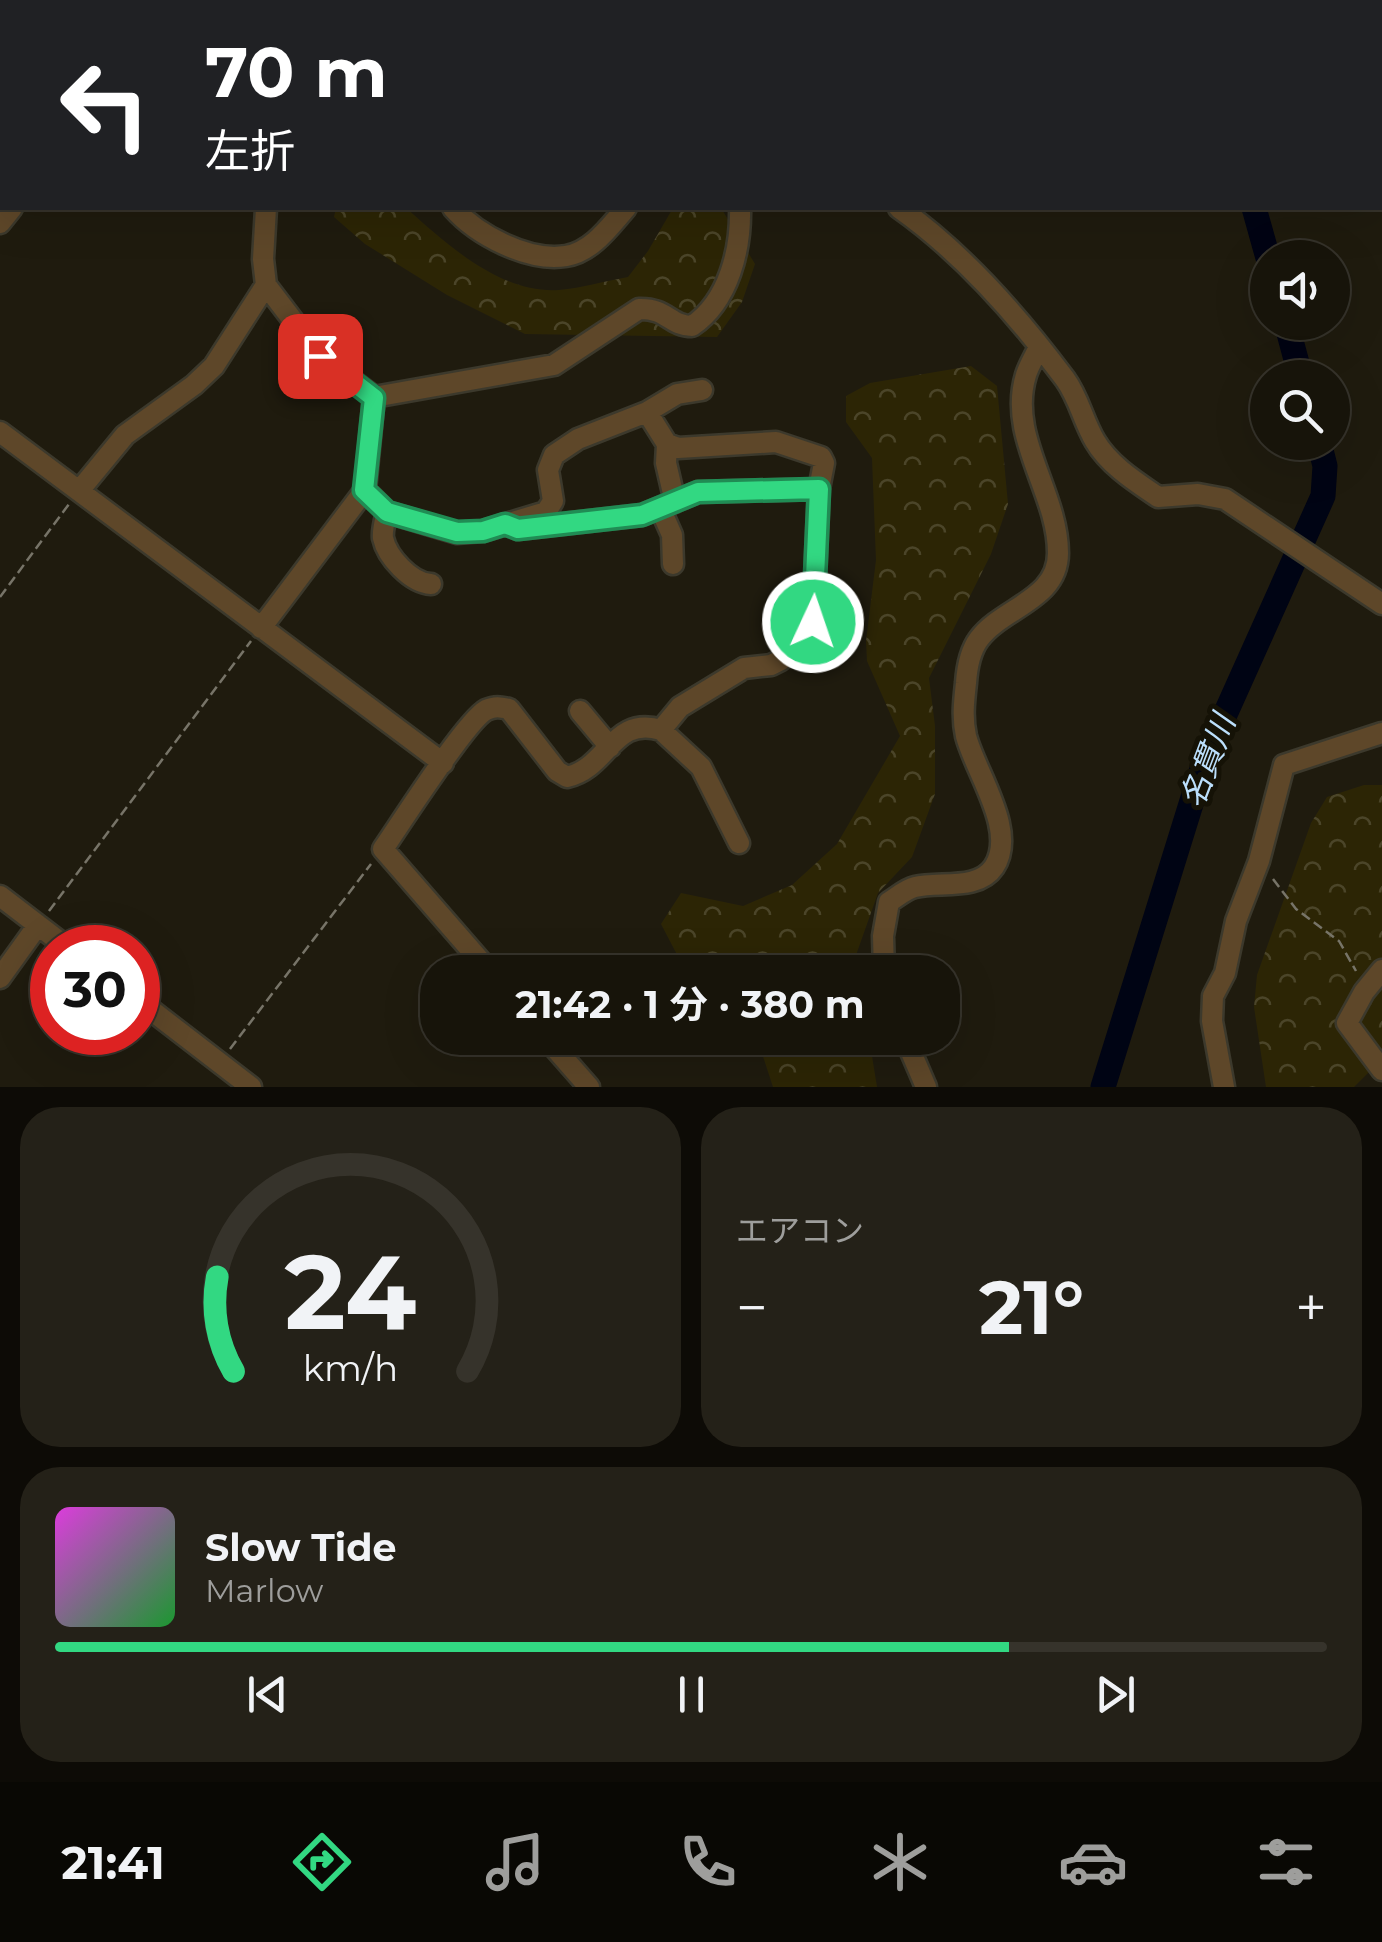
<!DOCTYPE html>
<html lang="ja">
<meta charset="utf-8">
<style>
body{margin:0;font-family:Montserrat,"Noto Sans JP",sans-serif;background:#242118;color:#f1f3f6;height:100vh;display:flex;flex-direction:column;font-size:38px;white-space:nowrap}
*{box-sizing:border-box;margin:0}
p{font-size:32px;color:#9e9e9c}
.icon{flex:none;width:55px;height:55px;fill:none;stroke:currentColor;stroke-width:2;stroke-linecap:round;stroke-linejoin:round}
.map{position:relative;height:1087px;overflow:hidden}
.side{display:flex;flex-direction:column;gap:20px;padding:20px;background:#0d0b06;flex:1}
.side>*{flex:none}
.banner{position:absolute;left:0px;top:0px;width:1382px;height:210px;box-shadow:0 10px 40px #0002,0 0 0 2px #36332b;background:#202124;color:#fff;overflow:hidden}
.controls{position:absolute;left:1250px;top:240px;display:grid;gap:20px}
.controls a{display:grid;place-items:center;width:100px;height:100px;border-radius:50%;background:#17140a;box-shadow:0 10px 40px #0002,0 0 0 2px #36332b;font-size:50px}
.speed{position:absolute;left:30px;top:925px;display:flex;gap:20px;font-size:50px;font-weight:700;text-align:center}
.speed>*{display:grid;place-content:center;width:130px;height:130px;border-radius:50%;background:#17140a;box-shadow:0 10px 40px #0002,0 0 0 2px #36332b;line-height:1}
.speed .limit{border:15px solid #d22;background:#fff;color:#111}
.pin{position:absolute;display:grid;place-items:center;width:85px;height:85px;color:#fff;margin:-42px;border-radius:20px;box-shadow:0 5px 15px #0006}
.me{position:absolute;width:110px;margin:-55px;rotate:3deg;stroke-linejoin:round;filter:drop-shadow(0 0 8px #0008)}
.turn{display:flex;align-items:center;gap:35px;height:210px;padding:0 40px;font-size:45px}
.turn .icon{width:130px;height:130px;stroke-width:2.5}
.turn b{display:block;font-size:70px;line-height:85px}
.big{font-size:75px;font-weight:700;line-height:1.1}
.side .card{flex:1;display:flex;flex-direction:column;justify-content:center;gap:15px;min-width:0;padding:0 35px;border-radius:40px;background:#242118}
.side .dial{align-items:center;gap:0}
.dial svg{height:260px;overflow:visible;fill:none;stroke:#36332b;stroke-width:7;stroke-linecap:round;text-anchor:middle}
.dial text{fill:#f1f3f6;stroke:none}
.song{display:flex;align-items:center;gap:30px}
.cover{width:120px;height:120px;border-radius:15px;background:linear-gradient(135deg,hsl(300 70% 55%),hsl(130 70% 35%))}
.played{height:10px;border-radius:5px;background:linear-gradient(90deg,#32d882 75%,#36332b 75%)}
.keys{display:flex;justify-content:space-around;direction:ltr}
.heat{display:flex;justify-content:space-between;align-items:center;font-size:55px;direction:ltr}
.side .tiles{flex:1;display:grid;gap:20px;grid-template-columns:1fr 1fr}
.card:last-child{grid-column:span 2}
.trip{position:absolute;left:420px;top:955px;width:540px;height:100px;border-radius:40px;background:#17140a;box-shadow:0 10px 40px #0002,0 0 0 2px #36332b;font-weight:700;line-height:100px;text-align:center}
.tabs{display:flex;height:160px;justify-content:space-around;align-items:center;background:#090804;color:#9e9e9c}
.tabs .icon{width:70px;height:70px}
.tabs .active{color:#32d882}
.tabs b{font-size:45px;color:#f1f3f6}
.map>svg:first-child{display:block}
.forest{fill:url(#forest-crowns)}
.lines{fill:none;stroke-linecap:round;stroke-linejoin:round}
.river{stroke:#000414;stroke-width:25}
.minor-casing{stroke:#3c392c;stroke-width:25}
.path{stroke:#777468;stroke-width:2.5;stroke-dasharray:10 5;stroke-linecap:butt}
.minor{stroke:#5e4729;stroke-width:20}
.route-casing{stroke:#208c54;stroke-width:25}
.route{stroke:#32d882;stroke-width:18}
.labels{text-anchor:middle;stroke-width:10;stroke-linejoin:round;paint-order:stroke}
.water-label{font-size:32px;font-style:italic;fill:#bbdffc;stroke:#151206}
</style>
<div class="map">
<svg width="1382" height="1087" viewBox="0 0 1382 1087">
<defs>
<pattern id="forest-crowns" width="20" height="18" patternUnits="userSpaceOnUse" patternTransform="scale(2.5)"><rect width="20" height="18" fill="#2c2505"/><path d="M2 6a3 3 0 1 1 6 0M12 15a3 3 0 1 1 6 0" fill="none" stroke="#4b4529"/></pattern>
</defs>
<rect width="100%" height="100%" fill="#1f1b0e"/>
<path class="forest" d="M336 208H406C447 244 500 294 559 290 582 288 605 281 628 277L648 251 673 208H721L755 264 742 302 717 337 525 334 447 295 365 244 334 217Z
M971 366 997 386 1008 504 991 554 929 678 935 726V794L912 857 878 893 850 972H691L684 968 661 924 681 893 743 906 792 885 837 844 900 736 867 661 866 641 876 560 872 458 846 422V396L870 383Z
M1364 785H1382V1059L1354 1087H1266L1254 1007 1257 975 1311 823 1327 797Z
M757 1038H865L871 1050 877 1087H773Z"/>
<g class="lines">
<path class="river" d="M1194 0 1195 2
M1254 208 1268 258
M1286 322 1301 378
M1103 1087 1205 759 1323 496 1325 466 1319 442"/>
<g class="minor-casing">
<path id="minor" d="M270 0 271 2
M673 0 675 2
M1379 0V2
M402 2 404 0
M844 2V0
M899 2 901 0
M0 14 2 15
M1380 47 1382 53
M266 208 263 259 266 285 320 356 374 397 554 365 639 309C667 308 670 326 692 326 729 301 741 249 740 208
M453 208C477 235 528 262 566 256 592 252 610 226 626 208
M899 208C963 253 1018 316 1065 379 1079 398 1083 421 1095 441 1109 465 1136 482 1158 497L1198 494 1225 499 1382 604
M0 223 12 208
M0 432 443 763
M667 444 666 463 675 502
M365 490 387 512 457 533 483 531 546 512 553 501 548 470 554 455 578 439 647 412 677 394 702 390
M79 491 125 435 194 385 214 366 266 285
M660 508 672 535 673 564
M387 512C385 520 382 530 383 538 387 557 411 583 431 584
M505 524 518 529 642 515 698 492 819 489 824 463 821 457 776 442 678 448 667 444 647 412
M261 628 365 490 374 397
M580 711 610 747
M739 843 701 767 661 730 680 707 744 668 771 665 781 660 791 642 808 631 813 622 819 489
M0 896 68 948
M1382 970 1364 992 1347 1023 1382 1070
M490 972 383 849C401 823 466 721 486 710 495 706 500 707 509 709L557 771 567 777C608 768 613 715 661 730
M884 972 883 936 889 902C897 897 906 889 915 887 940 881 978 891 994 867 1018 831 975 772 966 736 962 718 964 701 966 683 967 668 970 651 979 639 1003 607 1058 600 1058 553 1058 492 1007 437 1026 375 1029 365 1035 356 1039 347
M0 978 38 925
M138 1000 251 1087
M546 1038 589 1087
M905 1038 926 1087
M1224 1087 1212 1021 1213 996 1225 973 1236 921 1259 861 1284 765 1382 733"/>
</g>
<path class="path" d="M0 597 69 504
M1273 879 1296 909 1339 941 1356 971
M49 911 251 641
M230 1049 371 864"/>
<use href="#minor" class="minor"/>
</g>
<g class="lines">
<g class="route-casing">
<path id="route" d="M320 356 374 398 364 490 387 512 457 532 483 531 505 524 518 529 642 515 698 492 819 489 813 622"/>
</g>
<use href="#route" class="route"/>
</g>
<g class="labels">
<g class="water-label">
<text transform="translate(1208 761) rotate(-69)" y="11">名貫川</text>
</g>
</g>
</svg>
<div class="controls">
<a><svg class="icon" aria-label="sound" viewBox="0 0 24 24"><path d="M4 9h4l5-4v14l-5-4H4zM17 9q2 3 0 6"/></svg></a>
<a><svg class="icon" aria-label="search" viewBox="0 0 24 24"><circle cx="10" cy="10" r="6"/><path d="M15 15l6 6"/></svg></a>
</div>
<div class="speed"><div class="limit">30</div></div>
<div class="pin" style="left:320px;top:356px;background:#d93025"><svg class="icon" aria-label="arrive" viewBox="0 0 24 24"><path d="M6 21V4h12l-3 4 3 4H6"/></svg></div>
<svg class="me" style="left:813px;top:622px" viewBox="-20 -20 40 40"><circle r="17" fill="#32d882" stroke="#fff" stroke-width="3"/><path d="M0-11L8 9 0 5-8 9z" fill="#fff"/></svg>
<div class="trip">21:42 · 1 分 · 380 m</div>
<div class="banner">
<div class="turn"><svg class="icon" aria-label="left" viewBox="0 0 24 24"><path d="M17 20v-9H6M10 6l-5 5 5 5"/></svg><div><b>70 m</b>左折</div></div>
</div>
</div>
<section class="side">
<div class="tiles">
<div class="card dial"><svg viewBox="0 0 100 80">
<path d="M14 69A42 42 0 1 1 86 69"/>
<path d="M14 69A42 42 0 0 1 9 40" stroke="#32d882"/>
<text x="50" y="56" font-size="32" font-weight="700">24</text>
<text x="50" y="72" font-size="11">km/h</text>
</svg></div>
<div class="card"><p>エアコン</p>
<div class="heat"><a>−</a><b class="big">21°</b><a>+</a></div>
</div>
<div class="card">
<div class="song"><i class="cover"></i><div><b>Slow Tide</b><p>Marlow</p></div></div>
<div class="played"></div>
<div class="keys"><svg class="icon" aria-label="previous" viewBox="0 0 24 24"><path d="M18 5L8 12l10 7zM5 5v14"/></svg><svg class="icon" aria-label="pause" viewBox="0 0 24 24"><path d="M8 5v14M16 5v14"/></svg><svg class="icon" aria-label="next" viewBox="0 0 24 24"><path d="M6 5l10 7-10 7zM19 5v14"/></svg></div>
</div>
</div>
</section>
<nav class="tabs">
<b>21:41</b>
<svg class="icon active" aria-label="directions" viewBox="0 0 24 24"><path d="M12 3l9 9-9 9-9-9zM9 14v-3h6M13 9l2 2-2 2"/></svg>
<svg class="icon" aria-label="music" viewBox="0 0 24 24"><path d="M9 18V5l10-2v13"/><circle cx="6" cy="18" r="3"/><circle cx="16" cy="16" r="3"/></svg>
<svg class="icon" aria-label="phone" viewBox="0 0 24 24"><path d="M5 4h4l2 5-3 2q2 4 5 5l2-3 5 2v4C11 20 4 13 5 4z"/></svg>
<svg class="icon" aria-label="climate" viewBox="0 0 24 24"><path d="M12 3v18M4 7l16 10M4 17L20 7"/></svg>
<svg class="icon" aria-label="car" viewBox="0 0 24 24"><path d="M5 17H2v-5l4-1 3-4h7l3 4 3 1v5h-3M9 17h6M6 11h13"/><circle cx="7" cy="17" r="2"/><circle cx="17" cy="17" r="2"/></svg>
<svg class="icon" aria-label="filters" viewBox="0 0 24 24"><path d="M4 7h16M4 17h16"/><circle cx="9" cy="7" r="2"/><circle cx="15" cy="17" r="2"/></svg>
</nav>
